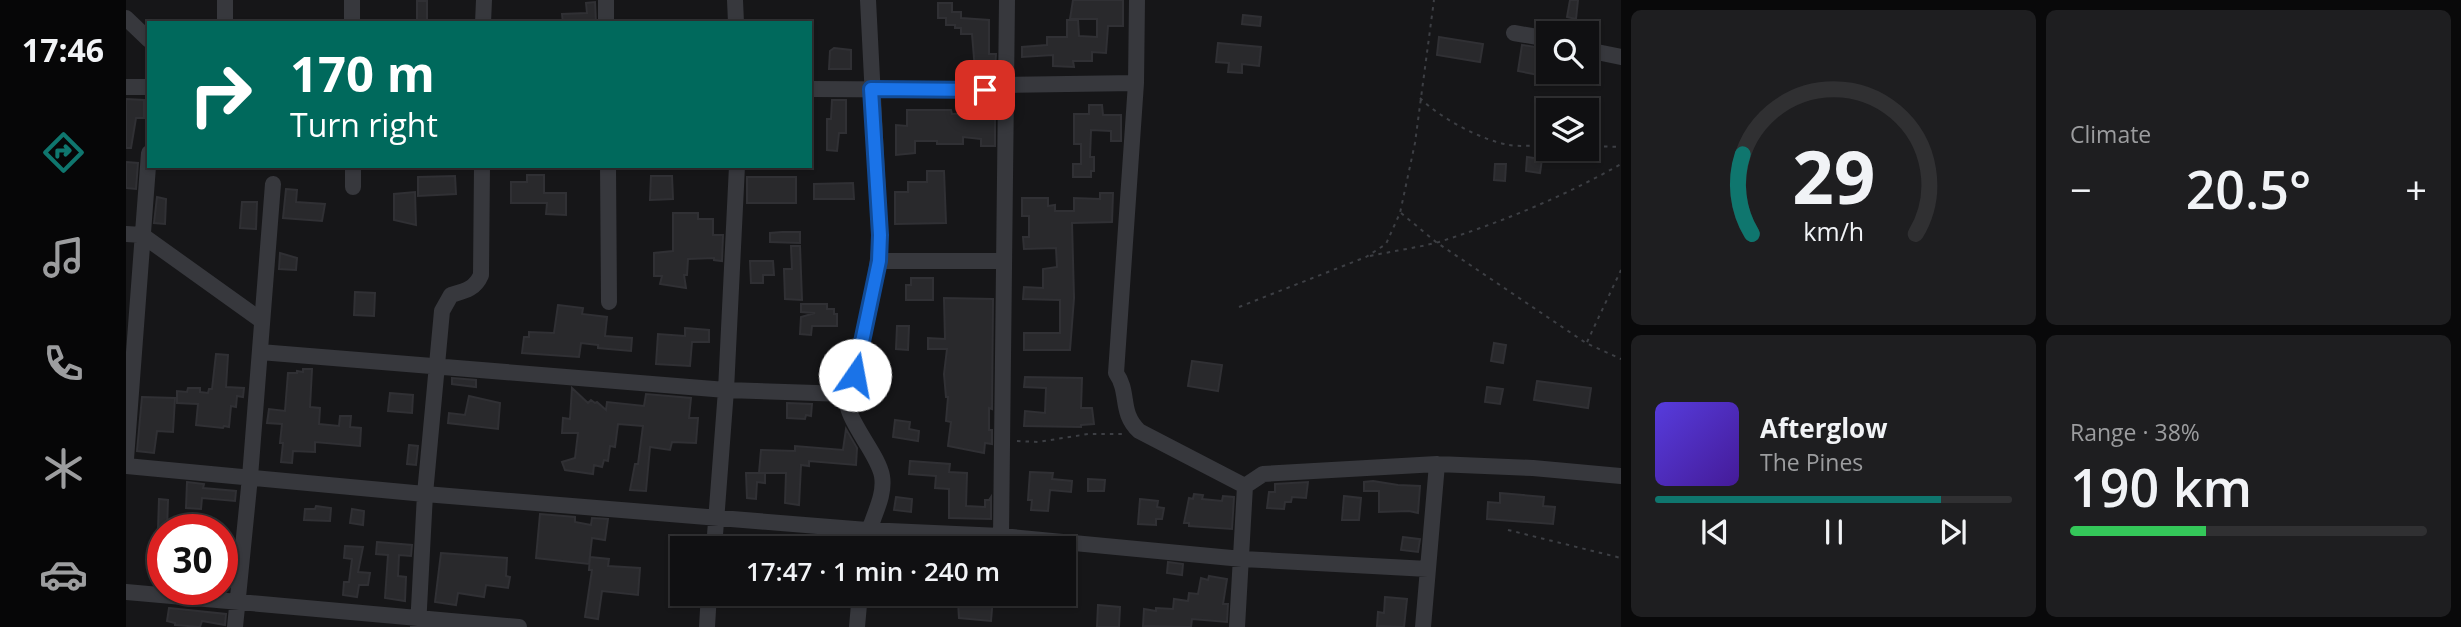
<!DOCTYPE html>
<meta charset="utf-8">
<style>
body{margin:0;font-family:"Open Sans",sans-serif;background:#1e1e20;color:#f1f3f6;height:100vh;display:flex;flex-direction:column;font-size:26px;white-space:nowrap}
*{box-sizing:border-box;margin:0}
p{font-size:23px;color:#9c9d9f}
.icon{flex:none;width:38px;height:38px;fill:none;stroke:currentColor;stroke-width:2;stroke-linecap:round;stroke-linejoin:round}
.map{position:relative;flex:1;overflow:hidden}
.sheet{display:flex;flex-direction:column;gap:10px;padding:10px;background:#09090a;width:840px}
.sheet>*{flex:none}
.banner{position:absolute;left:21px;top:21px;width:665px;height:147px;border-radius:0px;box-shadow:0 2px 5px #0004,0 0 0 2px #303032;background:#00695c;color:#fff;overflow:hidden}
.controls{position:absolute;left:1410px;top:21px;display:grid;gap:14px}
.controls a{display:grid;place-items:center;width:63px;height:63px;border-radius:0px;background:#101012;box-shadow:0 2px 5px #0004,0 0 0 2px #303032;font-size:35px}
.speed{position:absolute;left:21px;top:514px;display:flex;gap:14px;font-size:35px;font-weight:700;text-align:center}
.speed>*{display:grid;place-content:center;width:91px;height:91px;border-radius:50%;background:#101012;box-shadow:0 2px 5px #0004,0 0 0 2px #303032;line-height:1}
.speed .limit{border:10px solid #d22;background:#fff;color:#111}
.pin{position:absolute;display:grid;place-items:center;width:60px;height:60px;color:#fff;margin:-30px;border-radius:14px;box-shadow:0 4px 10px #0006}
.me{position:absolute;width:77px;margin:-38px;rotate:12deg;stroke-linejoin:round;filter:drop-shadow(0 0 5px #0008)}
.turn{display:flex;align-items:center;gap:24px;height:147px;padding:0 28px;font-size:32px}
.turn .icon{width:91px;height:91px;stroke-width:2.5}
.turn b{display:block;font-size:49px;line-height:60px}
.big{font-size:52px;font-weight:600;line-height:1.1}
.sheet .widget{flex:1;display:flex;flex-direction:column;justify-content:center;gap:10px;min-width:0;padding:0 24px;border-radius:10px;background:#1e1e20}
.sheet .dial{align-items:center;gap:0}
.dial svg{height:182px;overflow:visible;fill:none;stroke:#303032;stroke-width:7;stroke-linecap:round;text-anchor:middle}
.dial text{fill:#f1f3f6;stroke:none}
.song{display:flex;align-items:center;gap:21px}
.cover{width:84px;height:84px;border-radius:10px;background:linear-gradient(135deg,hsl(250 70% 55%),hsl(260 70% 35%))}
.played{height:7px;border-radius:4px;background:linear-gradient(90deg,#0f766e 80%,#303032 80%)}
.keys{display:flex;justify-content:space-around;direction:ltr}
.heat{display:flex;justify-content:space-between;align-items:center;font-size:38px;direction:ltr}
.charge{height:10px;border-radius:5px;background:linear-gradient(90deg,#34c759 38%,#303032 0)}
.sheet .tiles{flex:1;display:grid;gap:10px;grid-template-columns:repeat(2,1fr)}
.trip{position:absolute;left:544px;top:536px;width:406px;height:70px;border-radius:0px;background:#101012;box-shadow:0 2px 5px #0004,0 0 0 2px #303032;font-weight:600;line-height:70px;text-align:center}
main{display:flex;flex:1;min-height:0}
.tabs{display:flex;flex-direction:column;width:126px;justify-content:space-around;align-items:center;background:#060607;color:#9c9d9f}
.tabs .icon{width:49px;height:49px}
.tabs .active{color:#0f766e}
.tabs b{font-size:32px;color:#f1f3f6}
.map>svg:first-child{display:block}
.building{fill:#29292c;stroke:#303034;stroke-width:2}
.lines{fill:none;stroke-linecap:round;stroke-linejoin:round}
.path{stroke:#3d3f44;stroke-width:2;stroke-dasharray:3.5 5;stroke-linecap:butt}
.minor{stroke:#37383d;stroke-width:16}
.route-casing{stroke:#114b97;stroke-width:18}
.route{stroke:#1a73e8;stroke-width:12}
</style>
<main>
<nav class="tabs">
<b>17:46</b>
<svg class="icon active" aria-label="directions" viewBox="0 0 24 24"><path d="M12 3l9 9-9 9-9-9zM9 14v-3h6M13 9l2 2-2 2"/></svg>
<svg class="icon" aria-label="music" viewBox="0 0 24 24"><path d="M9 18V5l10-2v13"/><circle cx="6" cy="18" r="3"/><circle cx="16" cy="16" r="3"/></svg>
<svg class="icon" aria-label="phone" viewBox="0 0 24 24"><path d="M5 4h4l2 5-3 2q2 4 5 5l2-3 5 2v4C11 20 4 13 5 4z"/></svg>
<svg class="icon" aria-label="climate" viewBox="0 0 24 24"><path d="M12 3v18M4 7l16 10M4 17L20 7"/></svg>
<svg class="icon" aria-label="car" viewBox="0 0 24 24"><path d="M5 17H2v-5l4-1 3-4h7l3 4 3 1v5h-3M9 17h6M6 11h13"/><circle cx="7" cy="17" r="2"/><circle cx="17" cy="17" r="2"/></svg>
</nav>
<div class="map">
<svg width="1495" height="627" viewBox="0 0 1495 627">
<rect width="100%" height="100%" fill="#161618"/>
<path class="building" d="M947 0H997V26H982L980 53 966 52V61H947L948 67 927 66V55L896 57V47L921 45V37H941V20H952L953 36 971 37V19H944Z
M1444 0H1452L1450 19 1441 17Z
M291 1H301V21L291 20Z
M469 2 470 23H437L436 14 461 13 460 3Z
M812 3H826V12H835V18L863 20V54H870L869 70H849L846 34H835V28H829V25H820V18H812Z
M1117 15 1135 17 1134 26 1116 24Z
M1313 37 1357 44 1354 62 1311 55Z
M1092 43 1135 47 1133 66 1116 64V73L1102 72 1103 63 1090 62Z
M1396 45 1423 49V77L1392 71Z
M708 48 725 50V69H703L704 51Z
M0 99 18 100V118H10L5 148H0Z
M706 100H720V133H713L711 151 701 150V119H705Z
M963 105H976L977 115H995V141H985V131L965 130 964 157H968V171H965V177H947V164H955V144H948V114H963Z
M846 106H869V146H855V139L837 137V144H811V141H789V153L770 155V125L781 126V110H825L826 114 846 113Z
M1401 157 1416 159 1414 173 1400 171Z
M0 162 12 163 10 189 0 188Z
M1369 164H1380L1379 181 1368 180Z
M801 171H818L820 223 769 224V192H782V182H801Z
M401 175H418V193H440V215L420 214 421 203H385V182H401Z
M329 176 330 194 292 196V177Z
M525 176H546L547 199 524 200Z
M621 177H670V203H621Z
M727 183 728 199H688V184Z
M160 189 171 190 170 202 199 204 196 221 157 218Z
M289 192 290 225 268 220V194Z
M974 193H987L986 222 946 223 948 298 944 350H898V333H934V300L897 299 898 287 917 288V269L931 267 930 248 898 249 897 237H903V216H896V198H922V206L929 205V211H948V198L974 199Z
M31 197 40 199 39 224 28 223Z
M116 202H131L130 229 114 228Z
M547 213H572V219H587V235H597L596 261 588 260V258L562 259 561 275H558L560 288 534 284 536 276H528V253L547 251Z
M656 232H674V243L644 242V233Z
M665 246H674L676 300 659 299 658 269H666Z
M154 253 171 258 170 270 153 269Z
M624 261H647L648 275H637V283H625Z
M785 278H807V300H780V285H785Z
M229 292 249 293 248 316 228 315Z
M818 298 867 299 866 409 863 408V430H866V444L859 443 858 453 822 446 825 422 820 421 822 397H820L818 374 821 349H802V338L819 339Z
M675 304H701V309H708V314H711V326H686L685 335 674 334 675 317 689 313 675 312Z
M432 305 457 308 456 314 481 317 479 336 506 338 505 351 472 348V345L455 343 453 357 396 353 398 337H403V332L428 333Z
M771 326H783L782 350 770 349Z
M559 328 583 330V342H566L564 366 530 364 532 334 559 336Z
M1368 343 1380 345 1377 363 1365 361Z
M90 354 102 355 100 387 118 388 117 397 111 396 110 407 105 406 103 427 98 426 97 428 70 425 72 404 51 403V391L61 392 62 388H74V392L82 393 83 389H86Z
M1066 361 1096 365 1092 391 1062 386Z
M177 369H186L184 407 194 408 193 424 213 426 214 416H225L224 427 235 428 234 446 189 442V452L167 451 166 463 155 462 157 443H154L156 424 141 423 143 409 159 411 162 373H171V371L177 372Z
M899 377 956 378 955 408H966L968 424 955 425V427L898 426 899 411 919 413 920 388 898 387Z
M326 378 350 380V387L326 384Z
M1411 381 1465 388 1462 408 1408 400Z
M1361 387 1377 389 1374 404 1359 402Z
M446 388 462 403 465 400 469 403 471 402 480 410 481 402 518 406 520 394 565 398 563 418H572L570 443 546 442 544 450 524 447 520 491 504 490 509 464H512L517 426 492 424 489 447 484 446 482 461 478 460 476 467 468 465 467 474 439 470 436 462 449 458 452 433H436L437 418 444 419Z
M264 393 287 395 286 413 262 411Z
M343 396 374 403 372 429 322 423 323 413 339 415Z
M16 397 49 398 47 432 31 431 28 453 11 451Z
M661 403 686 404 685 416 680 415 679 419 661 418Z
M769 420 784 422 783 429 793 431 792 441 767 437Z
M720 429 731 448 730 465 683 461V466L675 465 673 505 659 503 660 473H633L635 450 669 451V446L717 450Z
M283 445 292 446 290 465 281 464Z
M784 461 824 464 823 472 841 473 840 506 859 507V500H863L865 497V519L823 518V489L809 488 810 476 783 474Z
M904 472 927 473 926 479 946 481 945 492 924 490 922 511 905 510 906 500H902Z
M620 473H639V483L631 482 630 499 621 498Z
M962 479 979 480 978 491H962Z
M1247 481 1272 485 1294 486 1292 513 1283 511 1253 512V491H1238V482Z
M61 482 78 484 77 488 110 491 109 501 76 498 75 509 60 508Z
M1182 482 1180 498 1166 497 1165 502H1159L1158 509 1141 508 1143 492H1149V484Z
M1374 493 1418 497 1417 506 1429 507 1427 524 1361 519 1362 502 1374 503Z
M1068 494 1077 495 1076 499 1096 501 1097 496 1108 497 1106 529 1063 526V523H1058L1063 498 1067 499Z
M1218 496 1235 498 1233 520H1216Z
M770 497 786 499 785 512 768 510Z
M33 499 42 500 41 530 32 529Z
M1014 499 1032 501 1031 507 1038 508 1036 519H1030V525L1012 524Z
M190 506 205 508 204 521 178 520 179 509H189Z
M226 509 238 511 237 525 224 523Z
M414 514 449 517V522L465 525 466 518 482 519 479 540 466 538 463 564 410 558Z
M1277 537 1294 539 1292 552 1275 550Z
M251 542 286 545 285 556 273 555 272 576 280 577 279 601 259 598 262 555 250 554Z
M219 546 237 547 232 572 244 573 242 585H233L231 597 217 595 218 582H223L226 559 218 558Z
M315 553 381 558 380 576 384 577 382 588 360 585 358 597 332 593 330 605 309 602Z
M464 557 483 559 482 566 514 568 512 595 476 591 472 619 459 617 466 570H463Z
M1042 562 1057 564 1056 575 1041 573Z
M1083 576 1101 579 1097 604H1102L1101 622 1066 619 1065 627 1017 626 1018 609 1030 611V608L1047 609 1048 599 1062 601 1063 593 1072 594 1075 578 1082 580Z
M655 593H696L695 596 701 597V606L655 605Z
M808 593 867 597 865 621 833 618 832 602 807 600Z
M1259 597 1281 599 1278 627 1251 626 1252 612 1258 613Z
M972 605 994 607 993 627H971Z
M43 608 100 614 99 625 76 621 74 627 49 625V623L41 621Z"/>
<g class="lines">
<path class="path" d="M1294 98C1314 118 1355 140 1383 145 1395 147 1410 145 1423 145
M1461 146 1495 147
M1275 213 1310 242 1460 343 1495 359
M1244 256C1267 251 1290 248 1313 242 1376 222 1437 197 1495 164
M1113 307 1240 257 1260 244 1274 213 1289 143 1308 0
M1461 342 1495 270
M891 441 912 442 962 434H996
M1382 530 1495 558"/>
<path class="minor" d="M99 0V23
M226 0V23
M480 0V23
M609 0 610 23
M1011 0 1010 83 990 373C1004 393 993 412 1013 431L1119 486
M0 18 23 40
M357 23 358 0
M1388 33 1423 39
M1461 50 1495 57
M0 87H23
M684 89 859 90 880 85 1010 83
M227 166V187
M482 166 483 302
M0 234 16 235 136 321
M753 261H878
M134 352 600 390 720 394
M0 459 23 153
M0 466 299 494 741 530 875 536 1116 559 1302 569
M875 536 881 0
M588 548 600 390 611 166
M739 548C742 522 760 500 756 476 752 452 715 416 721 392 722 385 727 379 729 372 739 327 752 281 754 235L742 0
M0 592 393 627
M109 627 124 477 147 184
M292 627 299 494 316 311 325 295C339 291 349 289 355 275L356 166
M581 627 583 593
M731 627 734 593
M1111 627 1119 486 1137 474 1311 464 1407 468 1495 476
M1297 627 1311 464"/>
</g>
<g class="lines">
<g class="route-casing">
<path id="route" d="M729 375 753 261 754 235 745 89 859 90"/>
</g>
<use href="#route" class="route"/>
</g>
</svg>
<div class="controls">
<a><svg class="icon" aria-label="search" viewBox="0 0 24 24"><circle cx="10" cy="10" r="6"/><path d="M15 15l6 6"/></svg></a>
<a><svg class="icon" aria-label="layers" viewBox="0 0 24 24"><path d="M12 4l9 5-9 5-9-5zM3 14l9 5 9-5"/></svg></a>
</div>
<div class="speed"><div class="limit">30</div></div>
<div class="pin" style="left:859px;top:90px;background:#d93025"><svg class="icon" aria-label="arrive" viewBox="0 0 24 24"><path d="M6 21V4h12l-3 4 3 4H6"/></svg></div>
<svg class="me" style="left:729px;top:375px" viewBox="-20 -20 40 40"><circle r="19" fill="#fff"/><path d="M0-13L10 11 0 6-10 11z" fill="#1a73e8"/></svg>
<div class="trip">17:47 · 1 min · 240 m</div>
<div class="banner">
<div class="turn"><svg class="icon" aria-label="right" viewBox="0 0 24 24"><path d="M7 20v-9h11M14 6l5 5-5 5"/></svg><div><b>170 m</b>Turn right</div></div>
</div>
</div>
<section class="sheet">
<div class="tiles">
<div class="widget dial"><svg viewBox="0 0 100 80">
<path d="M14 69A42 42 0 1 1 86 69"/>
<path d="M14 69A42 42 0 0 1 10 34" stroke="#0f766e"/>
<text x="50" y="56" font-size="32" font-weight="700">29</text>
<text x="50" y="72" font-size="11">km/h</text>
</svg></div>
<div class="widget"><p>Climate</p>
<div class="heat"><a>−</a><b class="big">20.5°</b><a>+</a></div>
</div>
<div class="widget">
<div class="song"><i class="cover"></i><div><b>Afterglow</b><p>The Pines</p></div></div>
<div class="played"></div>
<div class="keys"><svg class="icon" aria-label="previous" viewBox="0 0 24 24"><path d="M18 5L8 12l10 7zM5 5v14"/></svg><svg class="icon" aria-label="pause" viewBox="0 0 24 24"><path d="M8 5v14M16 5v14"/></svg><svg class="icon" aria-label="next" viewBox="0 0 24 24"><path d="M6 5l10 7-10 7zM19 5v14"/></svg></div>
</div>
<div class="widget"><p>Range · 38%</p><b class="big">190 km</b><div class="charge"></div></div>
</div>
</section>
</main>
